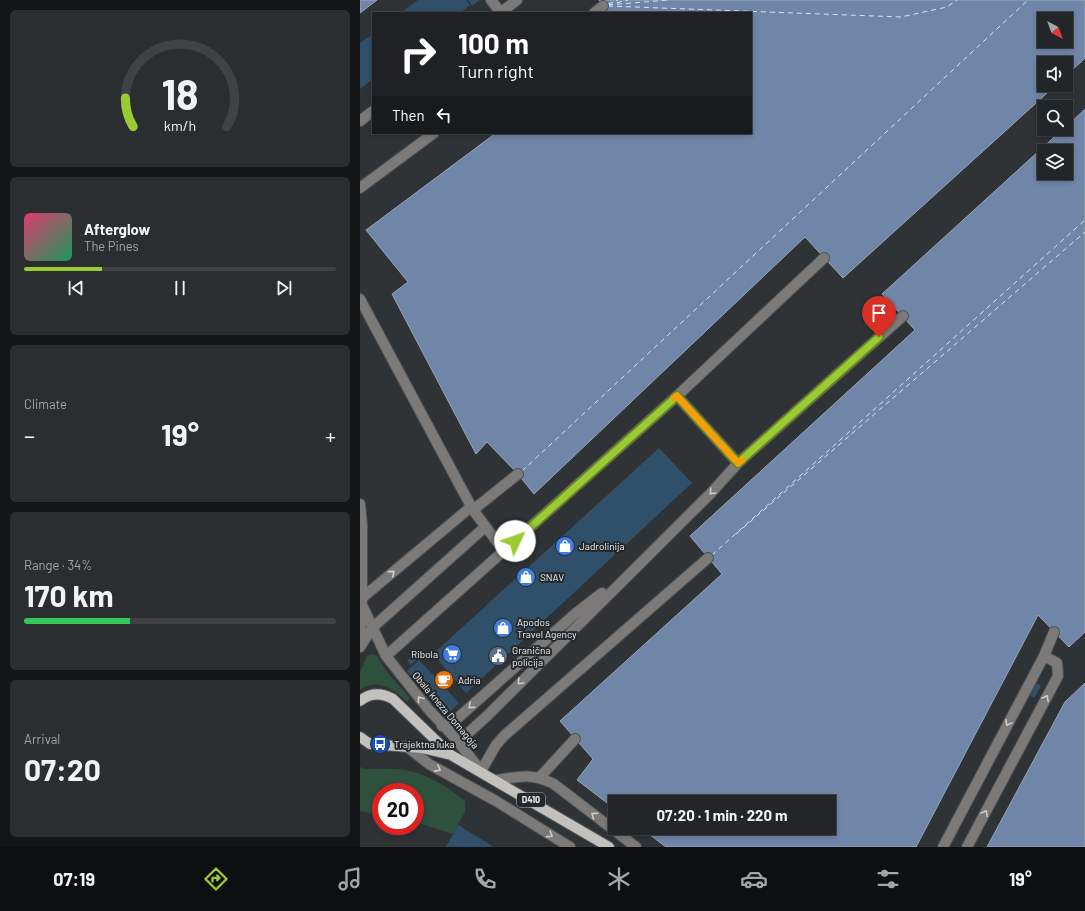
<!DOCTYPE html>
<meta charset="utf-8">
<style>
body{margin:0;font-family:Barlow,sans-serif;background:#2b2e30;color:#f1f3f6;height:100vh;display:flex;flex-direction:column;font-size:15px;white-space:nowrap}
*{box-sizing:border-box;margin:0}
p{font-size:13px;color:#a3a5a8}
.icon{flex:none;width:22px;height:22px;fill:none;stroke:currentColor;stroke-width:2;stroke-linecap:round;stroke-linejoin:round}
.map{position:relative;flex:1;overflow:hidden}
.panel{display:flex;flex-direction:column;gap:10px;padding:10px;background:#131516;width:360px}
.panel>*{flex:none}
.top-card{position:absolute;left:12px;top:12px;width:380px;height:122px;border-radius:0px;box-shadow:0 2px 6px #0003,0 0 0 1px #404345;background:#202124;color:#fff;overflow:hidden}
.needle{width:26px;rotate:139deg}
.controls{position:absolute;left:677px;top:12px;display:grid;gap:8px}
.controls a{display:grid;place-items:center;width:36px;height:36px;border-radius:0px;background:#232628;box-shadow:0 2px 6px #0003,0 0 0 1px #404345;font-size:20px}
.speed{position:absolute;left:12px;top:783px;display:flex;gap:8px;font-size:20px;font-weight:700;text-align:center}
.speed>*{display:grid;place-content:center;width:52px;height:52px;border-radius:50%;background:#232628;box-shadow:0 2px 6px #0003,0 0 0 1px #404345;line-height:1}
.speed .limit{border:6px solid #d22;background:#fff;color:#111}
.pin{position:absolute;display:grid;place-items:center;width:34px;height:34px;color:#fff;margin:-41px -17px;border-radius:50% 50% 50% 0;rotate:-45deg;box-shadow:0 0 4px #0007}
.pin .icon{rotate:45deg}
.me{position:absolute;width:44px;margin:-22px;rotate:48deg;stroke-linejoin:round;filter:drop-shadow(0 0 3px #0008)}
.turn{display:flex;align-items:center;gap:14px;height:84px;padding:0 20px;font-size:18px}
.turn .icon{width:52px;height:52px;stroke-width:2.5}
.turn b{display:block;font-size:28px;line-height:34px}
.then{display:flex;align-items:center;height:38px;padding:0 20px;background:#0003;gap:8px;font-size:15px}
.big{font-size:30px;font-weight:700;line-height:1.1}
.panel .card{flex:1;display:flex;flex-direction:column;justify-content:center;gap:6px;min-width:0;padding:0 14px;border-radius:6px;background:#2b2e30}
.panel .dial{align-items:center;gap:0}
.dial svg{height:104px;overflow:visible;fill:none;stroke:#404345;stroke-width:7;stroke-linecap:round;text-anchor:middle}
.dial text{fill:#f1f3f6;stroke:none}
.song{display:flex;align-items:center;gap:12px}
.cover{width:48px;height:48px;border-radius:6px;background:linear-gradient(135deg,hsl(340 70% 55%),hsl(150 70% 35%))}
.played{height:4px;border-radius:2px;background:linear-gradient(90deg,#9bcb33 25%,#404345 25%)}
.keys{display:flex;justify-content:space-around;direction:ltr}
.heat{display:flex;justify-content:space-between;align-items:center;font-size:22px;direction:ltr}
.charge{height:6px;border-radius:3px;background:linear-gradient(90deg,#34c759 34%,#404345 0)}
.trip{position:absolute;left:248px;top:795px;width:228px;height:40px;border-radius:0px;background:#232628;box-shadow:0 2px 6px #0003,0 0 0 1px #404345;font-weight:700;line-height:40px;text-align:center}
.dock{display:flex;height:64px;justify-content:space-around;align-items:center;background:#0e0f10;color:#a3a5a8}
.dock .icon{width:28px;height:28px}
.dock .current{color:#9bcb33}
.dock b{font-size:18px;color:#f1f3f6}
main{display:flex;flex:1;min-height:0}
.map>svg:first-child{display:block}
.green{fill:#2d513c}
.water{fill:#7086a8;stroke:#96a6be;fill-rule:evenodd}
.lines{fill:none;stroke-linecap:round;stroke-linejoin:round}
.ferry{stroke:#d6e5fc;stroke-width:1;stroke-dasharray:5 4;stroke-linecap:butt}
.building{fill:#304f69}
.minor-casing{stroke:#4e5154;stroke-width:12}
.major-casing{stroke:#4e5154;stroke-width:12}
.minor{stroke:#7b7a78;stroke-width:10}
.major{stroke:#c3c1bd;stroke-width:10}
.oneway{stroke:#cccdcd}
.route-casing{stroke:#658421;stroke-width:10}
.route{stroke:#9bcb33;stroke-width:7}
.slow{stroke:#f59e0b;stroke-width:7}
.labels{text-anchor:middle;stroke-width:4;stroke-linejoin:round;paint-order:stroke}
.shield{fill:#25292c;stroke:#b2b4b7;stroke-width:1}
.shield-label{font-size:9px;font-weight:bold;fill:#eef0f2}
.poi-label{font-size:10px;fill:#eef0f2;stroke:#25292c;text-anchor:start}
.street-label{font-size:10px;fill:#eef0f2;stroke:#25292c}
</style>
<main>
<section class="panel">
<div class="card dial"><svg viewBox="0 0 100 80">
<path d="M14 69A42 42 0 1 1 86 69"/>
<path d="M14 69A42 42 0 0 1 8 47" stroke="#9bcb33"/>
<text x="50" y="56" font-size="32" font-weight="700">18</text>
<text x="50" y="72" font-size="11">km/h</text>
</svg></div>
<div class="card">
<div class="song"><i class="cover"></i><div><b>Afterglow</b><p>The Pines</p></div></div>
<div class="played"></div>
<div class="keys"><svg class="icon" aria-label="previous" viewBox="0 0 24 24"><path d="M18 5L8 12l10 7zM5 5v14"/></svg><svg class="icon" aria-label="pause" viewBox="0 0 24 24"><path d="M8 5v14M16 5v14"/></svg><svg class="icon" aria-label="next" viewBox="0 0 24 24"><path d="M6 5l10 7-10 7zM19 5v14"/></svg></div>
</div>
<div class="card"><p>Climate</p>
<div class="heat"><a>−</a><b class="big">19°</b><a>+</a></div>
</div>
<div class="card"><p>Range · 34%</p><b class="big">170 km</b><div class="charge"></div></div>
<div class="card"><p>Arrival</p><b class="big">07:20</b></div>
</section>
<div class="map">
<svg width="725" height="847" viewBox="0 0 725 847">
<rect width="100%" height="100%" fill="#2f3336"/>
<path class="green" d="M12 654 17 656 27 672 50 698 47 702C35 689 17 678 0 690V672L7 656Z
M0 767 5 769C18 769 32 768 45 770 68 774 87 787 105 801V811L93 834 55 822V792H21V815L0 811Z"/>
<path class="water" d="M0 0H17L0 13Z
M239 0H725V58L706 76V63H684V85H696L483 278 445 237 174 494 158 474 127 442 116 454 32 294 48 282 6 230 136 133H391V13H248ZM684 19H706V41H684Z
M725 109V632L709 647 678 615 556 847H306L281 828H469V802H255V809L217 780 233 759 200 721 362 574 330 536 555 330 522 294 703 129H706V127ZM684 151H706V173H684Z
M725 683V847H627L705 702Z"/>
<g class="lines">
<path class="ferry" d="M248 4 258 0
M248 5 308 0
M248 5 268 0
M248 6 541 17 587 7 597 0
M162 471 668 0
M376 534 725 232
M352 555 725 220"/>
</g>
<path class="building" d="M58 0H106L110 5 100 13H40Z
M108 0H120L112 6Z
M13 34V79L0 89V43Z
M299 448 332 483 106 693 73 654Z
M55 653 59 657 51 665 47 661Z
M59 660 99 703 91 711 80 708 47 671Z
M674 681 681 686 674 698 667 693Z
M98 825 134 847H86Z"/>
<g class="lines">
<g class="minor-casing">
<path id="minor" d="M131 0 141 13
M140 13 157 0
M234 13 243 6
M0 121 13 111
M0 188 74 133
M0 299 113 510 144 551
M317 396 378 463 543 316
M0 504 2 525V598L0 644
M113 510 158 474
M2 598 111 507
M2 605 26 656 69 710 96 739 121 771 136 745 145 735 348 558
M0 647 12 628 125 527
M26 656 317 396 464 258
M684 656 694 632
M82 726 91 723 99 717 216 613 242 593
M96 739 106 735 127 716 351 493 378 463
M46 746 69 764 136 801 210 847
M180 777 215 739
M137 780C161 776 172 773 194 784L276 847
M583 847 684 656 697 663 698 676 607 847"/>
</g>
<g class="major-casing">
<path id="major" d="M0 701C11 692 22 693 33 699L90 754
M0 737 10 744 62 748 91 755 249 847"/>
</g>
<use href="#minor" class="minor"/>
<use href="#major" class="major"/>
</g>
<defs><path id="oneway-chevron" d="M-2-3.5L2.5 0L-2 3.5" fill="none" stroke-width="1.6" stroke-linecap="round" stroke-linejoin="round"/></defs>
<g class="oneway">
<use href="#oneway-chevron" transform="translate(352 492) rotate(133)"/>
<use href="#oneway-chevron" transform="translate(32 573) rotate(-40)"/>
<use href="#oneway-chevron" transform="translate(160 682) rotate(135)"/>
<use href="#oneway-chevron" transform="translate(686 698) rotate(-62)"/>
<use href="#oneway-chevron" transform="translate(60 699) rotate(-128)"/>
<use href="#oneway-chevron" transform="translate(111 706) rotate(138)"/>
<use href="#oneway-chevron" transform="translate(648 723) rotate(118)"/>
<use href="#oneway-chevron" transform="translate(78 769) rotate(28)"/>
<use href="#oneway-chevron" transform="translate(625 813) rotate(-62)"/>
<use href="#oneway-chevron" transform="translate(234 815) rotate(-143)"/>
<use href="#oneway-chevron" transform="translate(190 835) rotate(32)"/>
</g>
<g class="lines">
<g class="route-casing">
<path id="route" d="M155 541 317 396 378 463 519 337"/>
</g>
<use href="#route" class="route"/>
<path class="slow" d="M314 398 317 396 378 463 382 460"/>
</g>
<defs>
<g id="shop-disc" transform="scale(1)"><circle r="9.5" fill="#3f7fe0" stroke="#25292c"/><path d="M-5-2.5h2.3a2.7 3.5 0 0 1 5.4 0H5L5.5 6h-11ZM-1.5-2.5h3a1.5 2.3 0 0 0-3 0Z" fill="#fff"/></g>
<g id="supermarket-disc" transform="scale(1)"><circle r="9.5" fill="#3f7fe0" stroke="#25292c"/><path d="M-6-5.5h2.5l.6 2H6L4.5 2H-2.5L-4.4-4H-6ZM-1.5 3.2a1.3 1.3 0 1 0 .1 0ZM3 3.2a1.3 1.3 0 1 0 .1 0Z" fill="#fff"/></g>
<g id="civic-disc" transform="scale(1)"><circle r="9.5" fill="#5c6f8a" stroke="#25292c"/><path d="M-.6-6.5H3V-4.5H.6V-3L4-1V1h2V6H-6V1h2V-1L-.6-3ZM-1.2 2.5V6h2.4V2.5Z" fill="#fff"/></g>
<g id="cafe-disc" transform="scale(1)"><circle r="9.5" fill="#e8710a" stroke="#25292c"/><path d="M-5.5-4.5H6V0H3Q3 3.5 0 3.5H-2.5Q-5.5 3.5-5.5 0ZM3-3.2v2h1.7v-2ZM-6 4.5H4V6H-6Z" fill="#fff"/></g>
<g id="bus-disc" transform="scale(1)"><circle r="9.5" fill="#1a4fb4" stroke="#25292c"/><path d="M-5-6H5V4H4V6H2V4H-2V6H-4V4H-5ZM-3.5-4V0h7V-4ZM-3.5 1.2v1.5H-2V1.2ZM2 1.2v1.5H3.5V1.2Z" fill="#fff"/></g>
</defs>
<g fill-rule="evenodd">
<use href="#shop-disc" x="205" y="546"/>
<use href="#shop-disc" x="166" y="577"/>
<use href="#shop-disc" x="143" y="628"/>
<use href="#supermarket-disc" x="92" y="654"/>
<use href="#civic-disc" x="138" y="656"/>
<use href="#cafe-disc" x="84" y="680"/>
<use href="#bus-disc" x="20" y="744"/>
</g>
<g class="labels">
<rect class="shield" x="157" y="793" width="28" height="14" rx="3"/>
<g class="shield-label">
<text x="171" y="803">D410</text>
</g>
<g class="poi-label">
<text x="219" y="550">Jadrolinija</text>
<text x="180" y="581">SNAV</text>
<text x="157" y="626">Apodos<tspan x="157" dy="12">Travel Agency</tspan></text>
<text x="152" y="654">Granična<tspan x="152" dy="12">policija</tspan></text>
<text x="78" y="658" text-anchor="end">Ribola</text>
<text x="98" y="684">Adria</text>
<text x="34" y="748">Trajektna luka</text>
</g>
<g class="street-label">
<text transform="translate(86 710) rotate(50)" y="4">Obala kneza Domagoja</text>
</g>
</g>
</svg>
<div class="controls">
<a><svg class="needle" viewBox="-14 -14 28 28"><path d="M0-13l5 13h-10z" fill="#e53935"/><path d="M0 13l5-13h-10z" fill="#a3a5a8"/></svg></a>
<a><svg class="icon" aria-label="sound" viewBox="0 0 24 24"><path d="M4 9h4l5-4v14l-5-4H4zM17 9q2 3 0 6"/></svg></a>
<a><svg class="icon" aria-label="search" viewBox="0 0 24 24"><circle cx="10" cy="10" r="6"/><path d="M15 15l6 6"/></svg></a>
<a><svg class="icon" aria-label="layers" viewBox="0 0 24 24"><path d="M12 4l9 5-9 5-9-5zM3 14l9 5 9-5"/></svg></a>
</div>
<div class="speed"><div class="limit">20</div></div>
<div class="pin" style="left:519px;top:337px;background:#d93025"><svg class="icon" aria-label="arrive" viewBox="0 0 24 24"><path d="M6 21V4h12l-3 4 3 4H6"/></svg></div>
<svg class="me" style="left:155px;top:541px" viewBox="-20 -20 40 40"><circle r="19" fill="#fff"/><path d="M0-13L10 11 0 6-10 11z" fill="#9bcb33"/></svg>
<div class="trip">07:20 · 1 min · 220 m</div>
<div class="top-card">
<div class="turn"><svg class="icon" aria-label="right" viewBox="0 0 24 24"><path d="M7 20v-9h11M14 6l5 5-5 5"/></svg><div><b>100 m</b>Turn right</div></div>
<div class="then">Then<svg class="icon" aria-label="left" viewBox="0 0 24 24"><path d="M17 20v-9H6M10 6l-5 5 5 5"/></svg></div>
</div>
</div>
</main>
<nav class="dock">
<b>07:19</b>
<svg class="icon current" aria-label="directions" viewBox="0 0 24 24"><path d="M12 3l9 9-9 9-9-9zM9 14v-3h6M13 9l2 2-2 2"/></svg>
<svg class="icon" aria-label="music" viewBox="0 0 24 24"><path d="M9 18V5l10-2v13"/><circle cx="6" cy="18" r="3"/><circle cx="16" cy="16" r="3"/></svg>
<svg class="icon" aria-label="phone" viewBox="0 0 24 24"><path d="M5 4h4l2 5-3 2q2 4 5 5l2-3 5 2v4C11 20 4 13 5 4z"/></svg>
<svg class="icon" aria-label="climate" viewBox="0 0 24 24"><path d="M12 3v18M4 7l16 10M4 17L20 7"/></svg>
<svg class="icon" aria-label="car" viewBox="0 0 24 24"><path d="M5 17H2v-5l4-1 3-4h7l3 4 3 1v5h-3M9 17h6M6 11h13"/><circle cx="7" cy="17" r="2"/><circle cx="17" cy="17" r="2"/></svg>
<svg class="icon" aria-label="filters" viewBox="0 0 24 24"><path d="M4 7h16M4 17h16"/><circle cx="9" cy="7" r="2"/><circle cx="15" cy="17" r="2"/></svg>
<b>19°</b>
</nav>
